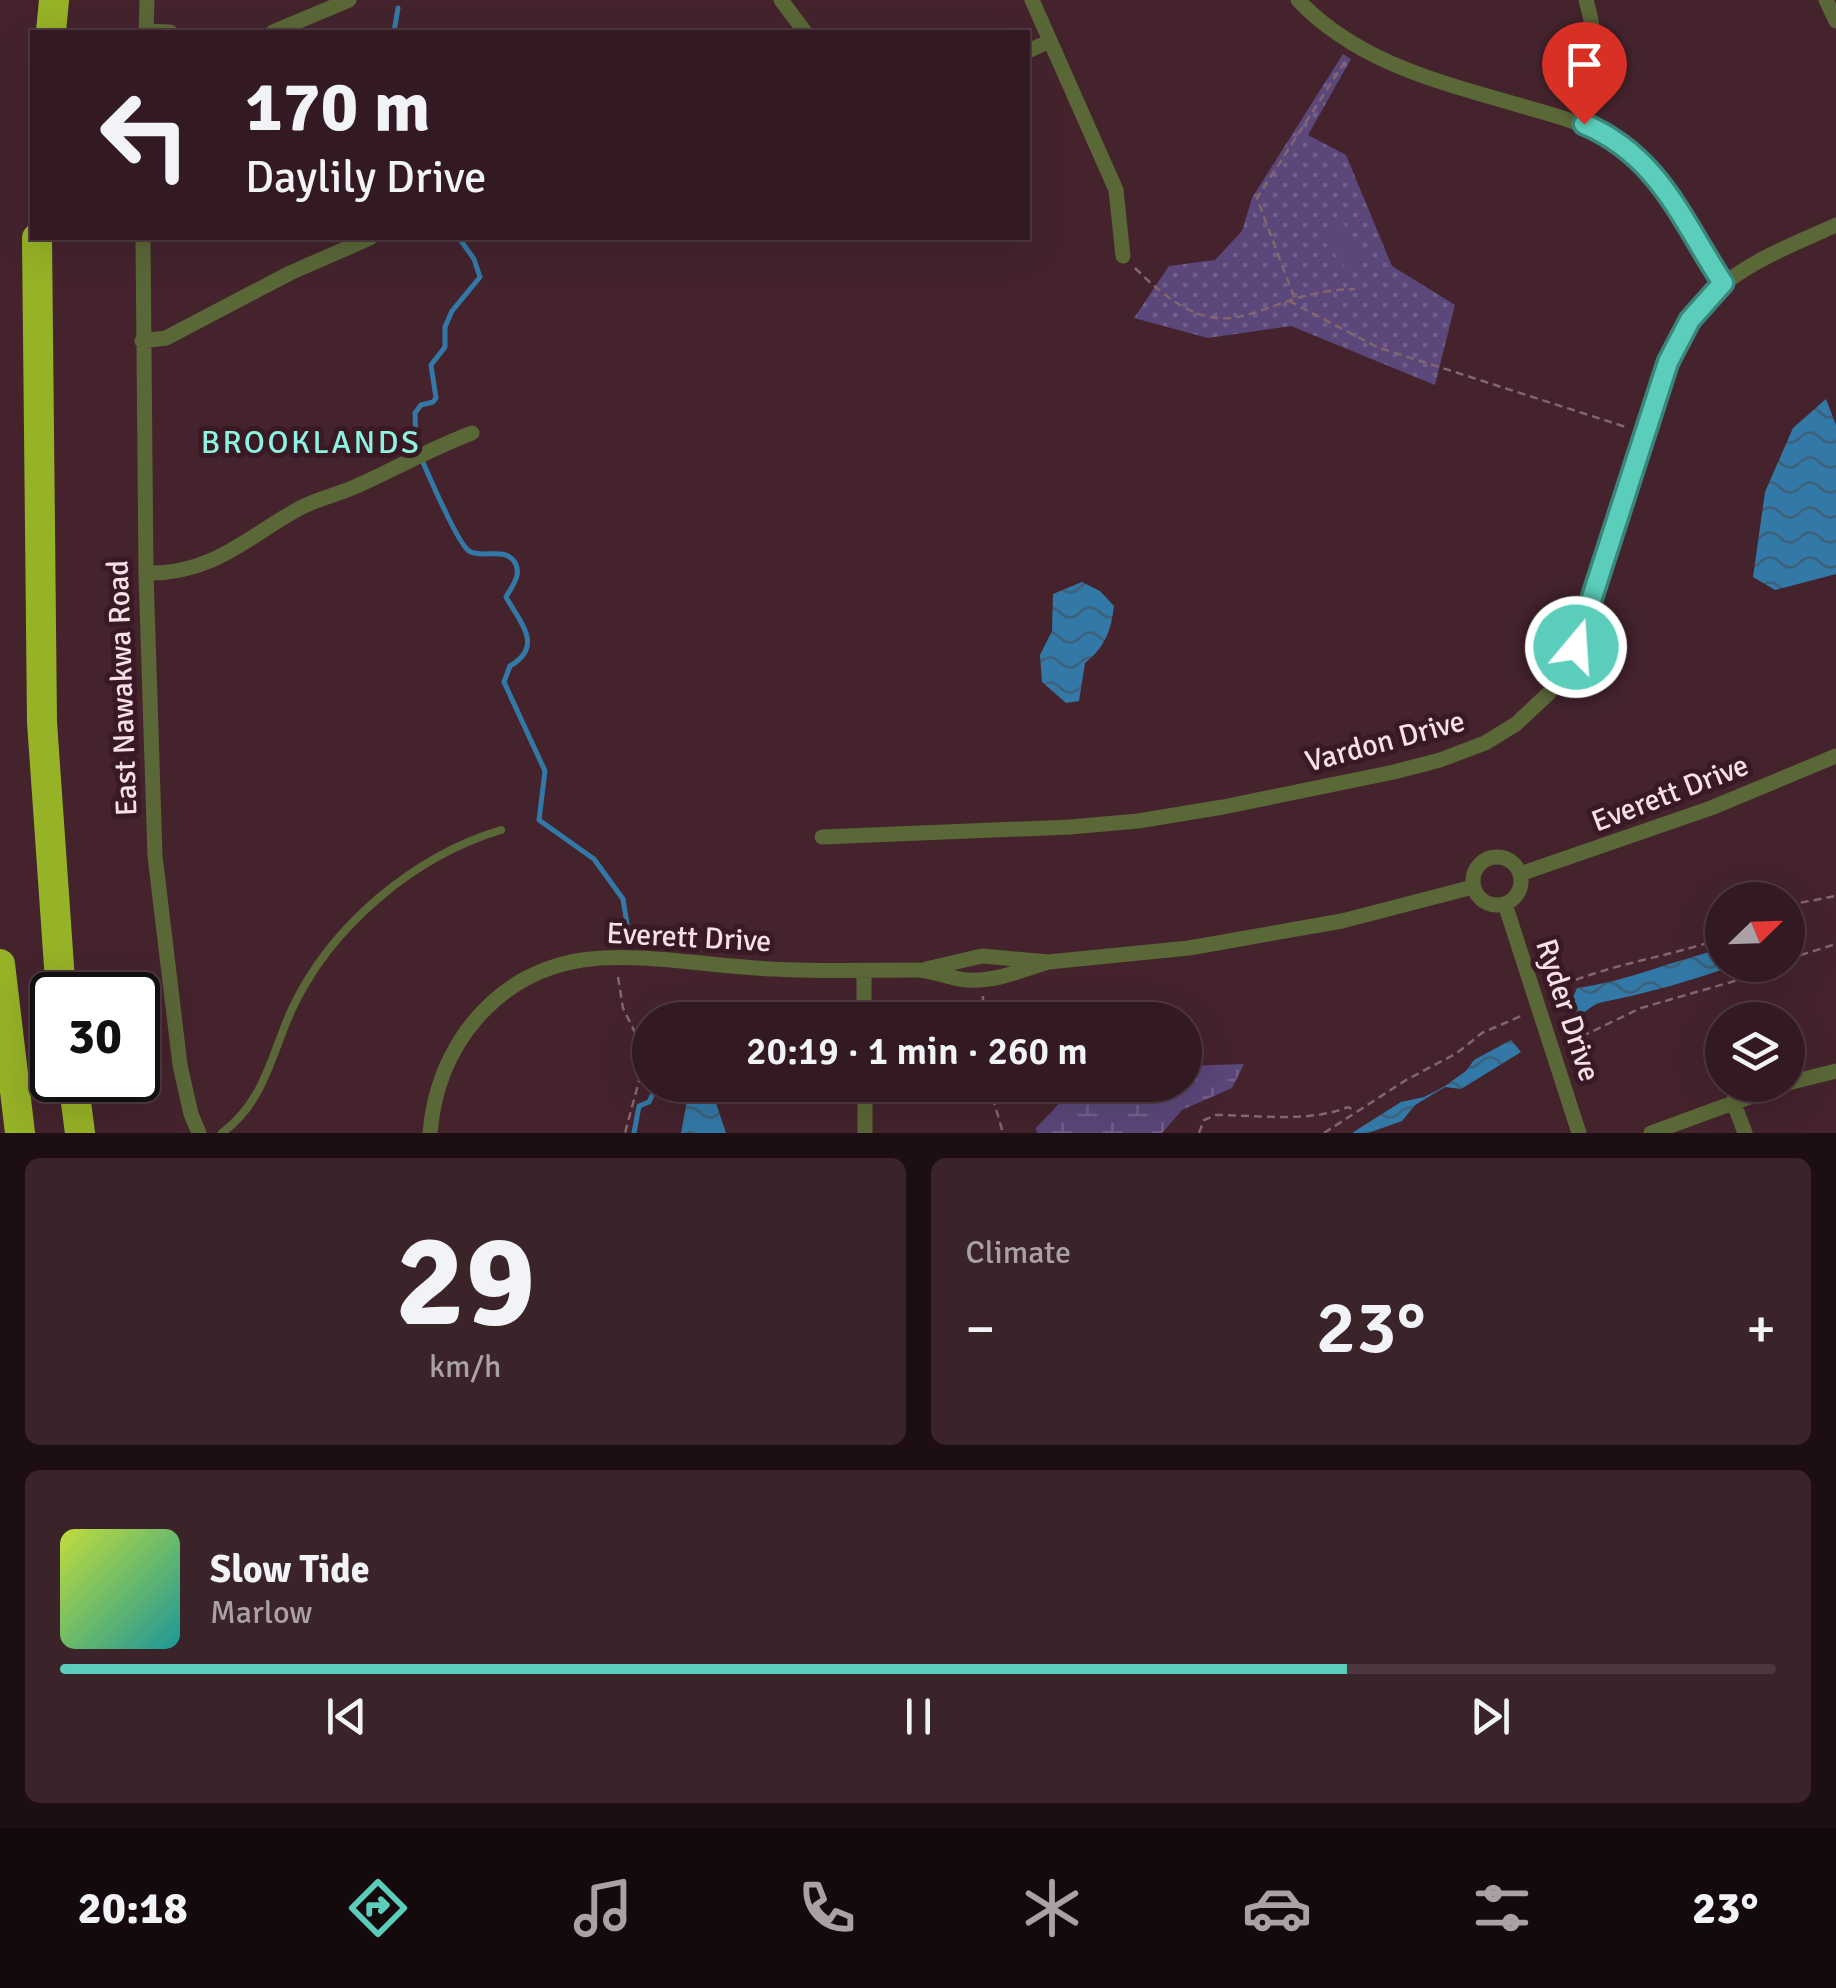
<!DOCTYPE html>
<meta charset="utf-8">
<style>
body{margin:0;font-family:Signika,sans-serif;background:#3b232a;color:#f1f3f6;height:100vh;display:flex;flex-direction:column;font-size:38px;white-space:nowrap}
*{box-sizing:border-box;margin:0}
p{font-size:32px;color:#a9a1a5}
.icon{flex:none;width:55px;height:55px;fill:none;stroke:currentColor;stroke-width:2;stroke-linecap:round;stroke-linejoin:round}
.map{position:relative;height:1133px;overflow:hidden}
.sheet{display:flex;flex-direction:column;gap:25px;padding:25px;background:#1c0e13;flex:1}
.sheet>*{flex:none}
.guide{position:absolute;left:30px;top:30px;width:1000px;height:210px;border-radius:0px;box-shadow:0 10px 40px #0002,0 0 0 2px #4e3840;background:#331a22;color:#f1f3f6;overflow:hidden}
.needle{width:65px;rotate:67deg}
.tools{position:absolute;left:1705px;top:882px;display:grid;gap:20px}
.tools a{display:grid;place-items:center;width:100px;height:100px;border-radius:50%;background:#331a22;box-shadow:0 10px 40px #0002,0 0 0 2px #4e3840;font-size:50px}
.speed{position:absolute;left:30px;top:972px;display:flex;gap:20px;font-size:50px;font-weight:700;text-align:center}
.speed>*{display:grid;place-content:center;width:130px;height:130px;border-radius:50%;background:#331a22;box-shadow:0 10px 40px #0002,0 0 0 2px #4e3840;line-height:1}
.speed .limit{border:5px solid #111;border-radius:15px;background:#fff;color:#111}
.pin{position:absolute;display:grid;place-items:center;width:85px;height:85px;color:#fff;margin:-102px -42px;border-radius:50% 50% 50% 0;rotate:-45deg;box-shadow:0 0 10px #0007}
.pin .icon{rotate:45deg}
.me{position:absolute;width:110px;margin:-55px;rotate:18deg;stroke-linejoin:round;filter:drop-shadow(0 0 8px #0008)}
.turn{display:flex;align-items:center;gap:35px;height:210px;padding:0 50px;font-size:45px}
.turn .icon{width:130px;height:130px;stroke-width:2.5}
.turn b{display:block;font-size:70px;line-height:85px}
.big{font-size:75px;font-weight:600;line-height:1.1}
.sheet .tile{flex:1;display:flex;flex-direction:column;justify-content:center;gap:15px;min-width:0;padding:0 35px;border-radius:15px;background:#3b232a}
.sheet .dial{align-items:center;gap:0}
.dial b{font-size:130px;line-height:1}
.song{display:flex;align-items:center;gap:30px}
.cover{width:120px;height:120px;border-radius:15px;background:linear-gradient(135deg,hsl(70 70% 55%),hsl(180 70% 35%))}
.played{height:10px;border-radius:5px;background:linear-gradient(90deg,#5bcebb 75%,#4e3840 75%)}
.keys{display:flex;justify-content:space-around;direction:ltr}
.heat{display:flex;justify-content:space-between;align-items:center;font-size:55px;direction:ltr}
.sheet .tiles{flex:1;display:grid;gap:25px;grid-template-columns:1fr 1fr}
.tile:last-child{grid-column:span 2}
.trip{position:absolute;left:632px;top:1002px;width:570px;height:100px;border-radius:50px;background:#331a22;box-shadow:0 10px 40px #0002,0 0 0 2px #4e3840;font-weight:600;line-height:100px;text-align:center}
.dock{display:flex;height:160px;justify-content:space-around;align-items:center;background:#140a0e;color:#a9a1a5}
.dock .icon{width:70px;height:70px}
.dock .current{color:#5bcebb}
.dock b{font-size:45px;color:#f1f3f6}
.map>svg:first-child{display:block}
.wetland{fill:url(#wetland-marsh)}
.park{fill:url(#park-dots)}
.pitch{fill:#5b477a}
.water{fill:url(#water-waves)}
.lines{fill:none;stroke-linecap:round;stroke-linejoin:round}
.stream{stroke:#3379a7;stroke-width:5}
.path{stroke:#83656d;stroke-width:2.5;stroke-dasharray:8 5;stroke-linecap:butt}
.lane{stroke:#5a6737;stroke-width:8}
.street{stroke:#5a6737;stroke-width:15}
.highway{stroke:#96b226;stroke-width:30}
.route-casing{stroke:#3b867a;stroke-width:25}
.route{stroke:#5bcebb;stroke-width:18}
.labels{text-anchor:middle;stroke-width:10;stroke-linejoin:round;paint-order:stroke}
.street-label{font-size:30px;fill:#f8e1e6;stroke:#391924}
.neighbourhood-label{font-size:32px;letter-spacing:2.5px;fill:#8ef4e1;stroke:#391924}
</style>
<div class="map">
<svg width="1836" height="1133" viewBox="0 0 1836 1133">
<defs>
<pattern id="wetland-marsh" width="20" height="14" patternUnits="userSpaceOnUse" patternTransform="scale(2.5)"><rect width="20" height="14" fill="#5b477a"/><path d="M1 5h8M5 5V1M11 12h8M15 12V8" fill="none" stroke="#73618d"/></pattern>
<pattern id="park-dots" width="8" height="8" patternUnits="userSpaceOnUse" patternTransform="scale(2.5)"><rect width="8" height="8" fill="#5b477a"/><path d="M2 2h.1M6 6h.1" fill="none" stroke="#73618d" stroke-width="1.8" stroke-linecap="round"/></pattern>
<pattern id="water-waves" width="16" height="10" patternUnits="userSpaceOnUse" patternTransform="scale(2.5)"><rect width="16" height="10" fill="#3379a7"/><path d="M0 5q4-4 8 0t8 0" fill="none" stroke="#3d617b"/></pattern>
</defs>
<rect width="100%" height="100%" fill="#44232d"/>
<path class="wetland" d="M1244 1064 1232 1088 1182 1110 1162 1133H1037L1036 1128 1071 1091 1086 1085H1185V1066Z"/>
<path class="park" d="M1343 54 1351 59 1308 135 1346 155 1392 266 1455 305 1435 385 1291 326 1208 338 1134 318 1169 266 1215 260 1242 231 1252 198Z"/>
<path class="pitch" d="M1339 218 1370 258 1350 273 1318 233Z"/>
<path class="water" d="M1826 399 1836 425V574L1775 590 1753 577 1765 492 1793 428Z
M1082 582 1100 591 1114 606C1111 631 1105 647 1085 663L1079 701 1066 703 1042 682 1040 655 1052 631 1053 594Z
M1722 949V965H1735C1692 981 1647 993 1603 1002 1591 1004 1586 1014 1575 1016L1570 1005 1577 988C1625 982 1674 960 1722 949Z
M1511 1040 1521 1052 1461 1089 1445 1087 1415 1105 1402 1121 1368 1133H1352L1401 1102 1424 1097 1445 1086 1466 1071 1474 1060Z
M690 1085H710L726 1133H681Z"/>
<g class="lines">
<path class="stream" d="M394 32 398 8
M416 446 415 413 421 405 433 402 436 398 431 365 445 347V327L452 311 480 277 474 259 459 238
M422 460C429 476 458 544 469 551 483 559 503 547 514 561 523 574 512 586 506 597 519 621 545 646 510 666L504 682 545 771 539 820 594 859 623 899 628 930
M656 1011 658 1020
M634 1133 639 1106 649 1102 657 1085"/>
<path class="path" d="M1135 268C1233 366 1250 291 1355 289
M1294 297 1257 198 1346 60
M1289 301 1377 347 1629 428
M1788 905 1836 896
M1788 959 1836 944
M618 977 623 1008 646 1055 625 1133
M1552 990C1606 964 1666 958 1722 938
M983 996V1020
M1570 1042 1641 1008 1745 978 1771 965
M989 1085 1003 1133
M1199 1133 1204 1120 1216 1115C1257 1115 1309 1123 1348 1107L1355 1111
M1324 1133 1406 1080 1457 1053 1482 1033 1521 1016"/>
<path class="lane" d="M222 1133C265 1101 271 1055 292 1009 331 926 414 856 501 830"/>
<path class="street" d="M781 0 805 32
M1032 0 1116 190 1123 256
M1298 0C1361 66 1448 84 1532 109 1567 119 1601 128 1630 151 1672 184 1694 239 1723 283
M1826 0 1836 21
M146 31 170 32
M146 32 147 0
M273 32 349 0
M1028 51 1050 41
M1584 124C1596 81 1599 43 1586 0
M143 238 146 573 155 856 180 1065 191 1114 199 1133
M142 341 166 338 290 273 370 238
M146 573C212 575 247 537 300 508 319 498 340 494 359 485 397 468 432 448 472 433
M822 837 1070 827 1138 821 1223 807 1394 772 1440 760 1485 743 1516 724 1549 693 1576 647 1668 362C1704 277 1757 261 1836 225
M1473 881a24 24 0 1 1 48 0a24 24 0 1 1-48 0Z
M1520 874 1711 808 1836 756
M1505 904 1579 1133
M926 969 982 956 1048 962 1189 948 1342 921 1473 887
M864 971V1020
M1788 1083 1836 1071
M865 1085V1133
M1733 1101 1745 1133
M430 1133C437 1047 494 974 582 960 636 952 702 965 756 968 809 972 863 970 916 970 933 970 950 979 967 980 995 982 1023 970 1048 962
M1651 1133 1782 1085"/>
<path class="highway" d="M51 32 54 0
M37 238 42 722 61 995
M0 964 20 1133
M73 1080 80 1133"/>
</g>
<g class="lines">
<g class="route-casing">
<path id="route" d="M1576 647 1668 362 1690 320 1723 283C1681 219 1659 156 1584 124"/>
</g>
<use href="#route" class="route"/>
</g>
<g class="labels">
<g class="street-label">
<text transform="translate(122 688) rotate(-92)" y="10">East Nawakwa Road</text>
<text transform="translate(1385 741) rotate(-15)" y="10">Vardon Drive</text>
<text transform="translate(1670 793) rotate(-21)" y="10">Everett Drive</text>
<text transform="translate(689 937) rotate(3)" y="10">Everett Drive</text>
<text transform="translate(1568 1010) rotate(72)" y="10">Ryder Drive</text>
</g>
<g class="neighbourhood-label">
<text x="311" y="453">BROOKLANDS</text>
</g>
</g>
</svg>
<div class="tools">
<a><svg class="needle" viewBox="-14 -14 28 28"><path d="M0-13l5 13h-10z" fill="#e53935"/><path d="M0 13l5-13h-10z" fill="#a9a1a5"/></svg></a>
<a><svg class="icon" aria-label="layers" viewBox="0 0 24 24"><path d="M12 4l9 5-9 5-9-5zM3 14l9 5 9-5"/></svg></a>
</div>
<div class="speed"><div class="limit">30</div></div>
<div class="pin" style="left:1584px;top:124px;background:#d93025"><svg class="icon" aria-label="arrive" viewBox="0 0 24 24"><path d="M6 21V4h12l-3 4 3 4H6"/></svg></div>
<svg class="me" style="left:1576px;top:647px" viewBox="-20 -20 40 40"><circle r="17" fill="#5bcebb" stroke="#fff" stroke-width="3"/><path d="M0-11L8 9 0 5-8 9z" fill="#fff"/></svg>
<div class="trip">20:19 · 1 min · 260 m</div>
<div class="guide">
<div class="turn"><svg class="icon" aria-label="left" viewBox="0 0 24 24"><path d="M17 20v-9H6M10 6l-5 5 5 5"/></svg><div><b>170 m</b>Daylily Drive</div></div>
</div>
</div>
<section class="sheet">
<div class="tiles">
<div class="tile dial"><b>29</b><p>km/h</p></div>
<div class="tile"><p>Climate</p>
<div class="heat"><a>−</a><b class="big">23°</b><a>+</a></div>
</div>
<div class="tile">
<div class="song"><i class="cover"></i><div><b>Slow Tide</b><p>Marlow</p></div></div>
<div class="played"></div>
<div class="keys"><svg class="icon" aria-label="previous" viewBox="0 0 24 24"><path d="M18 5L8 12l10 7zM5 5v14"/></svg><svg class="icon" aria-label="pause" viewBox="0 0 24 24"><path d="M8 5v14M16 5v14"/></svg><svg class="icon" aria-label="next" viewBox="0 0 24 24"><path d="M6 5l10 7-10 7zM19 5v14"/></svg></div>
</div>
</div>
</section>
<nav class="dock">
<b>20:18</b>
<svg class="icon current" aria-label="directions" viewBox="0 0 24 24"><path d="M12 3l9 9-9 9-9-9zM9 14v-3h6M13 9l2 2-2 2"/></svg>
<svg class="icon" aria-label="music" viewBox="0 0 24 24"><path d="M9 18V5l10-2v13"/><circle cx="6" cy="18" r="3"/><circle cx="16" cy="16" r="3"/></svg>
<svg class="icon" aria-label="phone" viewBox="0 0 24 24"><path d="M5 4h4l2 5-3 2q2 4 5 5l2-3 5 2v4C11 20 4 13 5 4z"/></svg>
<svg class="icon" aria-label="climate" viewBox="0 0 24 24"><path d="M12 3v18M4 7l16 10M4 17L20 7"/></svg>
<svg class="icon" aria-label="car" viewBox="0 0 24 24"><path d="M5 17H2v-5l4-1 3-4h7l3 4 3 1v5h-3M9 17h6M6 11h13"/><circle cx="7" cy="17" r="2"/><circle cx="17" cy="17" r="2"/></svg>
<svg class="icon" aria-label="filters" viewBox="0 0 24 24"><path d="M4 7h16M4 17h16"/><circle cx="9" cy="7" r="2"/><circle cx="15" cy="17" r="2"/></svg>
<b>23°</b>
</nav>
